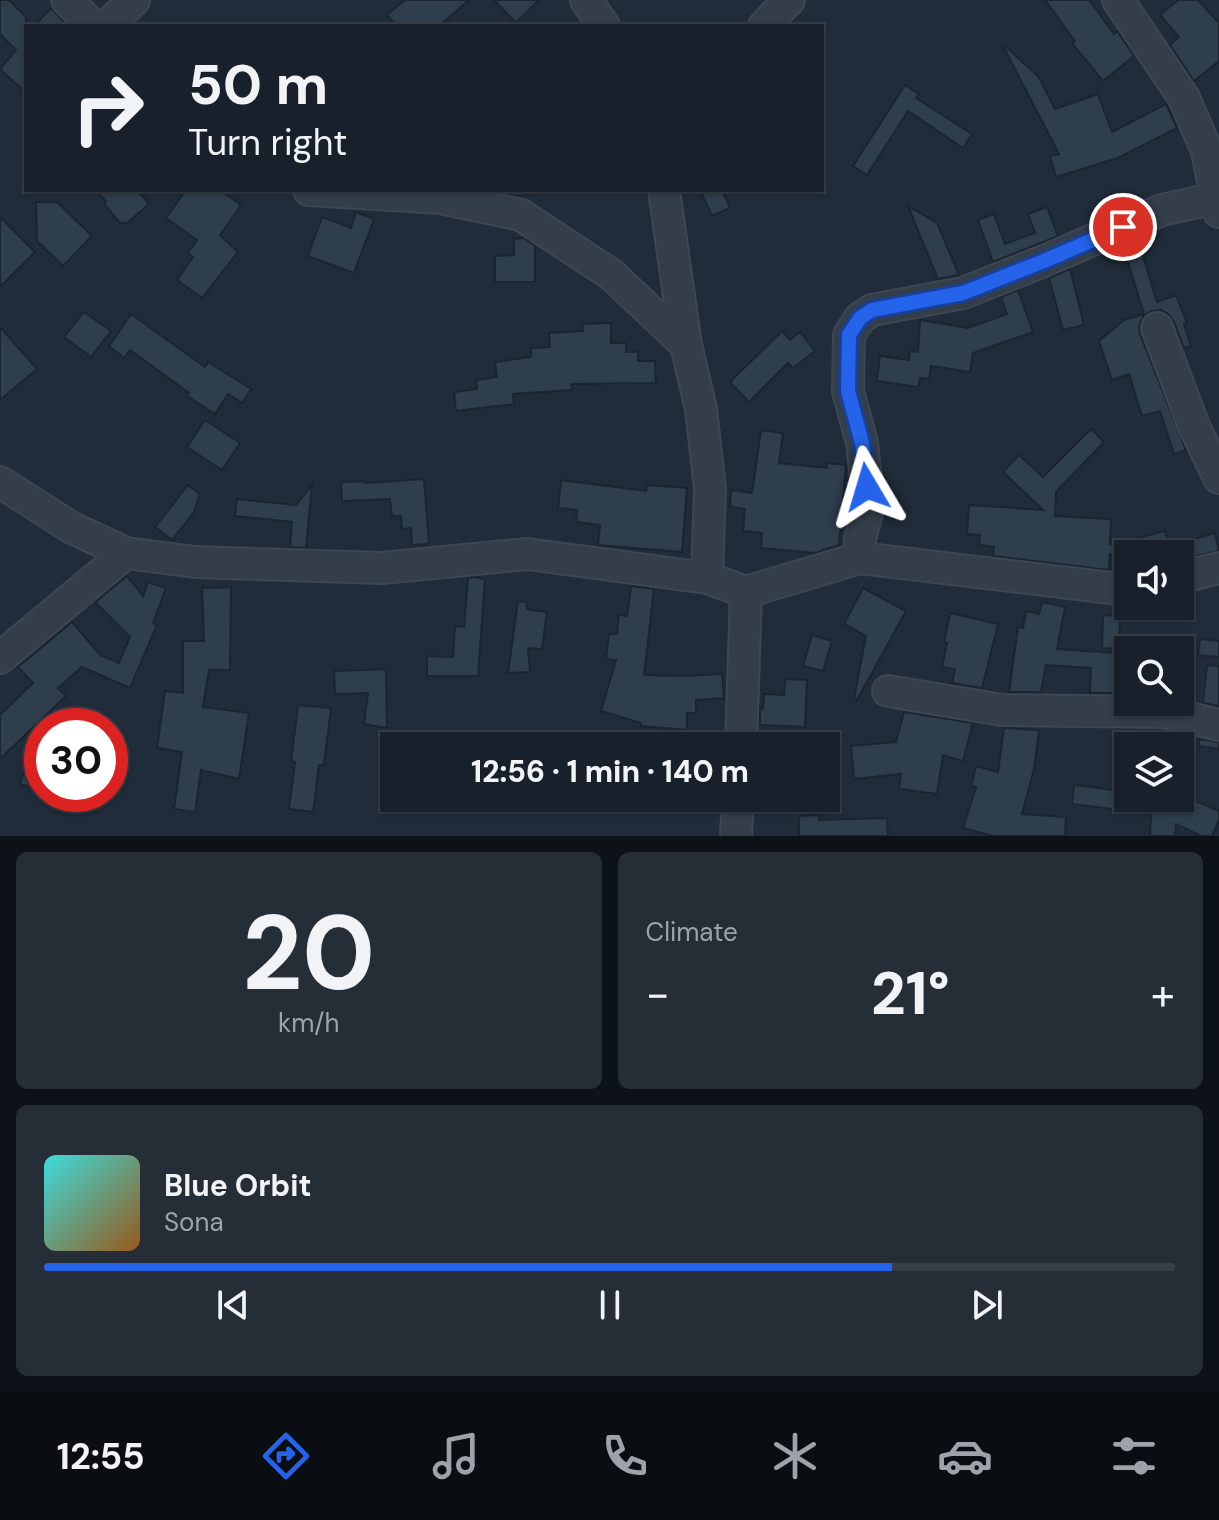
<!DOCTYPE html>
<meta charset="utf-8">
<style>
body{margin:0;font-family:"DM Sans",sans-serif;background:#252e37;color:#f1f3f6;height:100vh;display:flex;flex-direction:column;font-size:30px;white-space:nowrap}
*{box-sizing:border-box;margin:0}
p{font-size:26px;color:#9fa3a9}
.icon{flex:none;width:44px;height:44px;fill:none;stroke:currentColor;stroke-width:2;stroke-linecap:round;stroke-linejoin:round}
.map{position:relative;height:836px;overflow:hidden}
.sheet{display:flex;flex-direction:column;gap:16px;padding:16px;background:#0d1218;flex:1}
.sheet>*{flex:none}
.hud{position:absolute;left:24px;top:24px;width:800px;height:168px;border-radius:0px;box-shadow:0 2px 6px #0004,0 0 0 2px #363e47;background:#18212b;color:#f1f3f6;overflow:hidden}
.tools{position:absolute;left:1114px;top:540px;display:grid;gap:16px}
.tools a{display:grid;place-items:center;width:80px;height:80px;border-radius:0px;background:#18212b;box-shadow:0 2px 6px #0004,0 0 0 2px #363e47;font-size:40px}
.speed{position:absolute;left:24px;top:708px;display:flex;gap:16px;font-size:40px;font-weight:700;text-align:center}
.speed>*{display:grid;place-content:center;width:104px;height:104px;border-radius:50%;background:#18212b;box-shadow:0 2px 6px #0004,0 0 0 2px #363e47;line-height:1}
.speed .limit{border:12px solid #d22;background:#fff;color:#111}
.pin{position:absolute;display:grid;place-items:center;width:68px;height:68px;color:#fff;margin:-34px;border:4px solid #fff;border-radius:50%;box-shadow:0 2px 8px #0007}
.me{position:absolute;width:88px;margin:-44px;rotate:353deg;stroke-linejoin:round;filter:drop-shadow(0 0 6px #0008)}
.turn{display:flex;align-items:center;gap:28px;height:168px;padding:0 32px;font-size:36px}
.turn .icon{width:104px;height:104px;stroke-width:2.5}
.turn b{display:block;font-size:56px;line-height:68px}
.big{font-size:60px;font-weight:800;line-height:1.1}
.sheet .tile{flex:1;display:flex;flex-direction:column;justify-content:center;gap:12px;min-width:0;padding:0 28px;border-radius:12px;background:#252e37}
.sheet .dial{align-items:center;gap:0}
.dial b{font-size:104px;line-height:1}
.song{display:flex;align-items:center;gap:24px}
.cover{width:96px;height:96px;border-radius:12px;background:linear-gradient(135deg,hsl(180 70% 55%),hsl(30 70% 35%))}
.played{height:8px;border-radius:4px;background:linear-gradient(90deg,#2563eb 75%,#363e47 75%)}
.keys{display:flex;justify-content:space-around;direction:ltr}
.heat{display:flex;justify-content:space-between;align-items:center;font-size:44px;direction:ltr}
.sheet .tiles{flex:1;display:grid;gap:16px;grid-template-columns:1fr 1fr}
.tile:last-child{grid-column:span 2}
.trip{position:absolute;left:380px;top:732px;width:460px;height:80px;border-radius:0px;background:#18212b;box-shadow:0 2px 6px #0004,0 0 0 2px #363e47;font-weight:800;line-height:80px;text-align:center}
.tabs{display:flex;height:128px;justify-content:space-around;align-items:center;background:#0a0d11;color:#9fa3a9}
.tabs .icon{width:56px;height:56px}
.tabs .current{color:#2563eb}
.tabs b{font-size:36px;color:#f1f3f6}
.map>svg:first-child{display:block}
.building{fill:#2e3e4d;stroke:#1b2530;stroke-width:2}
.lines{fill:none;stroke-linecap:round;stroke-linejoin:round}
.minor-casing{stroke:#3d4753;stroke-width:34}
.minor{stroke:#333e49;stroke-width:30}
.route-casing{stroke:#184099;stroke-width:20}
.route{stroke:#2563eb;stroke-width:14}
</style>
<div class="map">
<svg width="1219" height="836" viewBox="0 0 1219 836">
<rect width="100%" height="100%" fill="#202c39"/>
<path class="building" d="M0 0H9L26 17V93L0 69 16 50 0 34Z
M405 0H469L439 26H396L387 15Z
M494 0H539L516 23Z
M1045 0H1089L1114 34 1117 31 1134 56 1103 81 1072 43 1075 41Z
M1178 0H1198L1219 23V61L1194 81 1170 45 1179 37 1160 15Z
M51 8 68 26H34Z
M1006 47 1038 76 1055 109 1098 94 1112 132 1166 104 1177 128 1118 158 1056 177 1050 156 1059 154 1004 48Z
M905 85 919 94 916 98 972 134 963 148 908 111 867 175 853 166Z
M96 190H137L149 204 127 223H120L104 204 106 202Z
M186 190H220L241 205 220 235 238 252 202 298 177 280 193 257 188 253 197 240 166 218Z
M700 190H722L730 208 712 216Z
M36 202H57L92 236 63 266 37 241Z
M908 206 937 223 959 275 938 279Z
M1047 207 1058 236 993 262 978 220 994 214 1005 244 1035 233 1028 214Z
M356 212 374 219 354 273 308 256 322 217 351 228Z
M0 217 35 252 0 287Z
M524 238 535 246V282H495V256L514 255V239Z
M1138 240 1157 302 1176 295 1187 323 1184 324 1191 346 1184 348 1174 322 1168 314 1161 310 1151 311 1143 317 1139 326 1140 334 1186 450 1174 454 1160 411 1142 416 1129 374 1112 380 1099 341 1124 320 1144 314 1123 246Z
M1070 269 1084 325 1063 330 1049 278Z
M1018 290 1033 332 973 353 970 372 931 366 929 379 920 378 918 387 877 381 880 356 909 360 910 351 918 352 920 320 968 328 1007 314 1001 297Z
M84 312 111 331 91 357 64 337Z
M131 314 205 367 208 362 251 389 242 403 228 394 215 414 187 396 189 393 130 350 124 358 109 346Z
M611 323V343H626V352H638V361H655L656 383 571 384 572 390 513 394 514 404 456 411 454 392 477 389 476 380 497 377 495 362 531 357V348L550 347 549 333 583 331 582 324Z
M0 327 37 369 0 400Z
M782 331 790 340 800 332 815 351 793 368 788 363 749 402 730 382Z
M205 420 240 443 222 470 187 447Z
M1091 429 1104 442 1056 492 1055 516 1111 519 1110 545 1165 531 1171 554H1110L1109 570 993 556 994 547 979 545 980 535 967 534 969 505 1043 510 1003 472 1019 455 1043 477Z
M761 430 783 433 779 463 827 468V463L846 465 839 545 815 553 761 548 762 533 743 531 745 509 730 507 731 490 752 493Z
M424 479 429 544 412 545 411 528 402 529 401 516H392L390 499 342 501 341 482 365 481V483Z
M561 480 646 491 647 485 687 488 682 552 598 545 600 525 576 522 577 510 558 508Z
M188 485 200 494 194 512 172 540 155 527Z
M312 485 306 548 290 547 292 522 235 516 237 499 296 505Z
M1215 533 1219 551 1183 559 1178 544Z
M127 576 143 596 148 582 166 588 153 623 157 625 130 688 82 667 58 688 66 696 0 759V715L33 683 18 667 72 622 100 655 119 663 130 637 95 602Z
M474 577 485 579 478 676H427V656L453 657 455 626 464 627 468 578Z
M631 586 654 589 644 675 688 676 722 674 724 698 696 700V713H687V730L641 726V723L601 711 616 660 606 659 609 634H617L619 615 627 616Z
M231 587 230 670H209L203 707 249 713 239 779 201 770 195 812 174 809 182 752 157 748 165 691 183 693V641H204L202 588Z
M863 588 906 611 857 700 854 698 866 636 844 624Z
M518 601 526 602 527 609 547 612 542 649 528 648 530 672 508 673Z
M1042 602 1065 607 1057 649 1116 653 1113 693H1090L1091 668 1046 665 1041 692H1009L1018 627 1023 628 1026 611 1039 614Z
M950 613 998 624 982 688 952 683 955 669 942 667 947 643 944 642Z
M1103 615 1120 616 1119 649 1102 648Z
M812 635 832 641 823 671 803 666Z
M1200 639 1219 641V657L1198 655Z
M1207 665 1219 666V706L1203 703Z
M386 669 387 728 364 724 368 693 335 694 334 671Z
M785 679 807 680 805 727 760 725V708L763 709 764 694 784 695Z
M298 705 331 708 324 765H319L313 812 289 809 295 762 291 761Z
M904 712 973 723 963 761 943 755 937 794 899 789 901 774 854 779 851 746 896 742Z
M38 727 42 728V791L20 784Z
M1004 728 1039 730 1034 769 1022 814 1066 817 1065 836H993L963 828 976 787 971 786 976 766 998 772Z
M1199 739 1219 742V749L1199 746Z
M1074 785 1128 792V811L1072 804Z
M1152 798 1196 801 1219 811V820L1212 836H1201L1176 824 1175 836H1150Z
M819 815V820L887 818 888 836H799V816Z"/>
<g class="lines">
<g class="minor-casing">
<path id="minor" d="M67 0 93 26
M586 0 604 26
M1118 0 1184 98 1207 151 1219 212
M107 26 134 0
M764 26 789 0
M309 190 441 198 521 215 612 275 686 345
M664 190 686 345 701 409 710 488 707 578
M1157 328 1194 426 1219 478
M0 482 72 528 126 553 195 562 382 568 527 554 707 578 746 592 860 558 1128 590
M860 558V539L867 513V487L862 443 848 391 849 335 860 318 872 310 963 293 1044 261 1162 210 1216 198
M1180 578 1219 568
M0 658 126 553
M888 691 1002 710 1164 712 1219 725
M741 746 746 592
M736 836 738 798"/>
</g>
<use href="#minor" class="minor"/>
</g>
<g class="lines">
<g class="route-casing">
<path id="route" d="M867 487 862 443 848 391 849 335 860 318 872 310 963 293 1044 261 1123 227"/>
</g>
<use href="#route" class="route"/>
</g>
</svg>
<div class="tools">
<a><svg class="icon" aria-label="sound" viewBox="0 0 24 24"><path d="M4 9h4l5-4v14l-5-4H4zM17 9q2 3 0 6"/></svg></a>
<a><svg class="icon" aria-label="search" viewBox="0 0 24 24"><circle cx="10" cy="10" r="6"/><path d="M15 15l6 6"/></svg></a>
<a><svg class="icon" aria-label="layers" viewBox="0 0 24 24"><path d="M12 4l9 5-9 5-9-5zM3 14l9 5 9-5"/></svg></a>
</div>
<div class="speed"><div class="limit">30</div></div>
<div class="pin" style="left:1123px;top:227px;background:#d93025"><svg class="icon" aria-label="arrive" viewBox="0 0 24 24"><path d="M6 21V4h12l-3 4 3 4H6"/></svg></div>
<svg class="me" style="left:867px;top:487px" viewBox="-20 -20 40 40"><path d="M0-17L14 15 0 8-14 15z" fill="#2563eb" stroke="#fff" stroke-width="4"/></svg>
<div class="trip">12:56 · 1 min · 140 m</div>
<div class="hud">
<div class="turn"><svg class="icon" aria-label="right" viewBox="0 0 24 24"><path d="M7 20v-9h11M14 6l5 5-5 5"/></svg><div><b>50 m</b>Turn right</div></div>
</div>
</div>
<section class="sheet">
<div class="tiles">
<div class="tile dial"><b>20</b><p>km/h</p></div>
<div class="tile"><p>Climate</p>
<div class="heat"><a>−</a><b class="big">21°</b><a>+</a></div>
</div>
<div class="tile">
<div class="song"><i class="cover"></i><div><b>Blue Orbit</b><p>Sona</p></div></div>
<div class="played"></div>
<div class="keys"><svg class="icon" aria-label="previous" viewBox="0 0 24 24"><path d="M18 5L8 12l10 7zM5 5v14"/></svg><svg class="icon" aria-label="pause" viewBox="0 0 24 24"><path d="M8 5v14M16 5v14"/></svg><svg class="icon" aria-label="next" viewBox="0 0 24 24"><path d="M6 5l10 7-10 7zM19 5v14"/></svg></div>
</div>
</div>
</section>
<nav class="tabs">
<b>12:55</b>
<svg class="icon current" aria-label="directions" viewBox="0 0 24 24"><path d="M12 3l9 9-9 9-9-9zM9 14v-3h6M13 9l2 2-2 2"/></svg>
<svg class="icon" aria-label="music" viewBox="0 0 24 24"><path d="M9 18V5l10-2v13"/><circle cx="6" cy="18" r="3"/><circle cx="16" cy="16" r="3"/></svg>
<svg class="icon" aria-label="phone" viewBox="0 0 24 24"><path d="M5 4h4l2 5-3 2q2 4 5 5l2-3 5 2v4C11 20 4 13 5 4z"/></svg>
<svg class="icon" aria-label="climate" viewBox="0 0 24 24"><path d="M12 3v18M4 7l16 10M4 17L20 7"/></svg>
<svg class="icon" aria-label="car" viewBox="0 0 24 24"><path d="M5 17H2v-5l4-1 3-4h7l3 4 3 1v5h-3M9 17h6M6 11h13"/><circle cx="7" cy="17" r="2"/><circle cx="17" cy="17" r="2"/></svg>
<svg class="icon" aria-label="filters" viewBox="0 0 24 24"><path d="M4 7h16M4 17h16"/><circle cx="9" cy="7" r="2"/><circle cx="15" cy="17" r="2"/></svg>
</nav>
